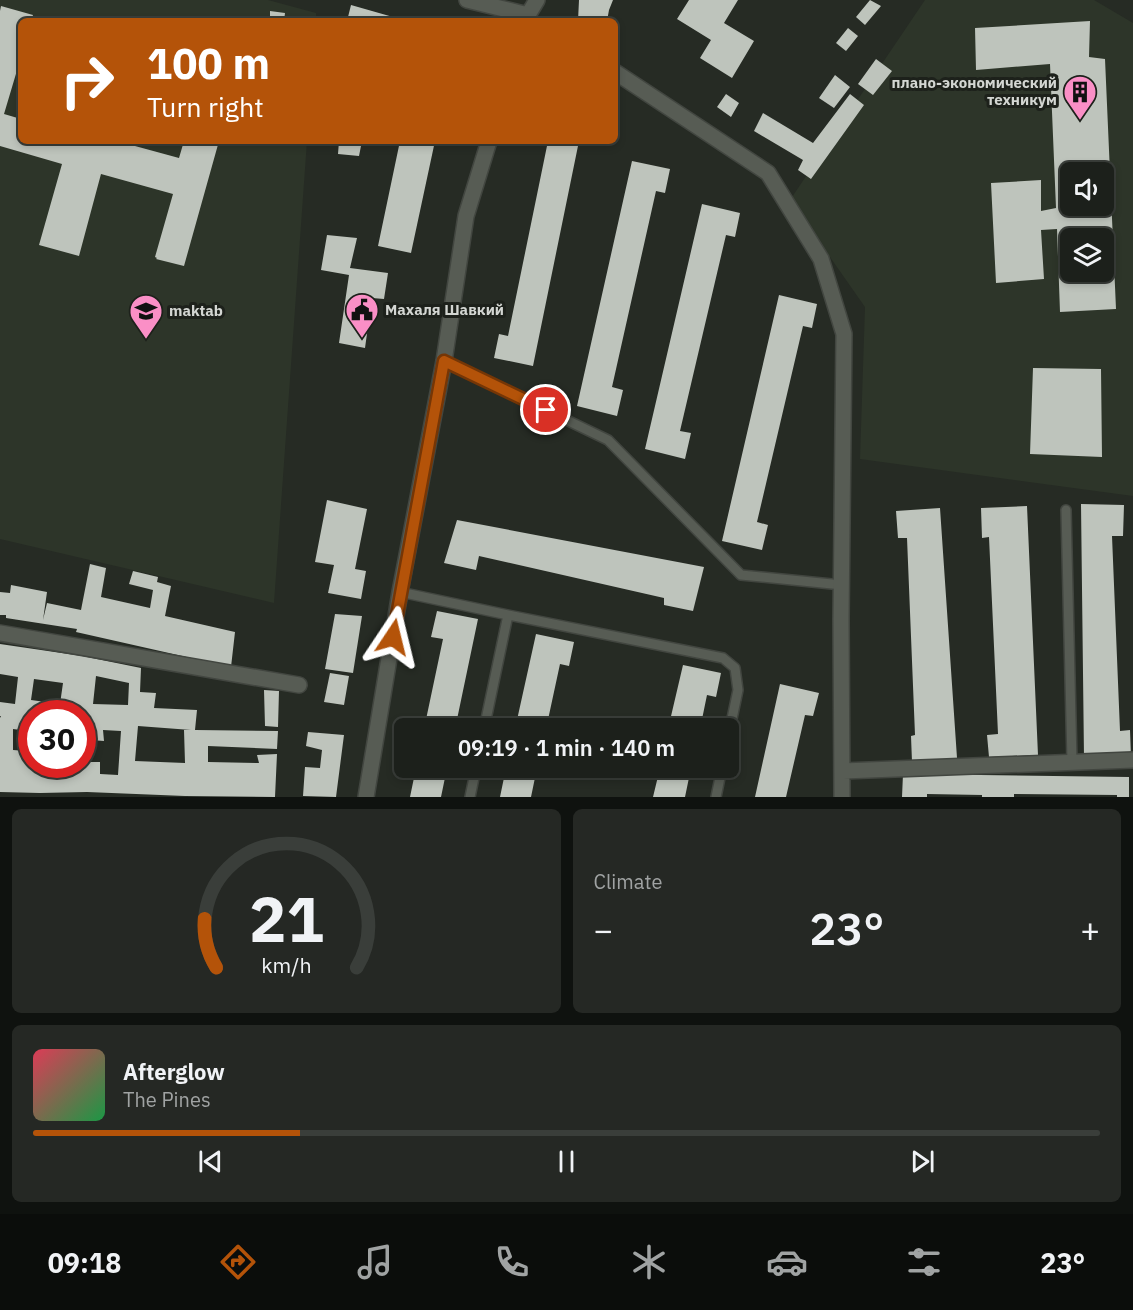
<!DOCTYPE html>
<meta charset="utf-8">
<style>
body{margin:0;font-family:"IBM Plex Sans",sans-serif;background:#252824;color:#f1f3f6;height:100vh;display:flex;flex-direction:column;font-size:22px;white-space:nowrap}
*{box-sizing:border-box;margin:0}
p{font-size:20px;color:#a0a3a3}
.icon{flex:none;width:33px;height:33px;fill:none;stroke:currentColor;stroke-width:2;stroke-linecap:round;stroke-linejoin:round}
.map{position:relative;height:797px;overflow:hidden}
.sheet{display:flex;flex-direction:column;gap:12px;padding:12px;background:#0f120f;flex:1}
.sheet>*{flex:none}
.hud{position:absolute;left:18px;top:18px;width:600px;height:126px;border-radius:9px;box-shadow:0 3px 9px #0003,0 0 0 2px #3a3e3a;background:#b45309;color:#fff;overflow:hidden}
.controls{position:absolute;left:1060px;top:162px;display:grid;gap:12px}
.controls a{display:grid;place-items:center;width:54px;height:54px;border-radius:9px;background:#1c201b;box-shadow:0 3px 9px #0003,0 0 0 2px #3a3e3a;font-size:30px}
.speed{position:absolute;left:18px;top:700px;display:flex;gap:12px;font-size:30px;font-weight:700;text-align:center}
.speed>*{display:grid;place-content:center;width:78px;height:78px;border-radius:50%;background:#1c201b;box-shadow:0 3px 9px #0003,0 0 0 2px #3a3e3a;line-height:1}
.speed .limit{border:9px solid #d22;background:#fff;color:#111}
.pin{position:absolute;display:grid;place-items:center;width:51px;height:51px;color:#fff;margin:-26px;border:3px solid #fff;border-radius:50%;box-shadow:0 2px 6px #0007}
.me{position:absolute;width:66px;margin:-33px;rotate:10deg;stroke-linejoin:round;filter:drop-shadow(0 0 4px #0008)}
.turn{display:flex;align-items:center;gap:21px;height:126px;padding:0 30px;font-size:27px}
.turn .icon{width:78px;height:78px;stroke-width:2.5}
.turn b{display:block;font-size:42px;line-height:51px}
.big{font-size:45px;font-weight:600;line-height:1.1}
.sheet .widget{flex:1;display:flex;flex-direction:column;justify-content:center;gap:9px;min-width:0;padding:0 21px;border-radius:9px;background:#252824}
.sheet .dial{align-items:center;gap:0}
.dial svg{height:156px;overflow:visible;fill:none;stroke:#3a3e3a;stroke-width:7;stroke-linecap:round;text-anchor:middle}
.dial text{fill:#f1f3f6;stroke:none}
.song{display:flex;align-items:center;gap:18px}
.cover{width:72px;height:72px;border-radius:9px;background:linear-gradient(135deg,hsl(350 70% 55%),hsl(140 70% 35%))}
.played{height:6px;border-radius:3px;background:linear-gradient(90deg,#b45309 25%,#3a3e3a 25%)}
.keys{display:flex;justify-content:space-around;direction:ltr}
.heat{display:flex;justify-content:space-between;align-items:center;font-size:33px;direction:ltr}
.sheet .tiles{flex:1;display:grid;gap:12px;grid-template-columns:1fr 1fr}
.widget:last-child{grid-column:span 2}
.trip{position:absolute;left:394px;top:718px;width:345px;height:60px;border-radius:9px;background:#1c201b;box-shadow:0 3px 9px #0003,0 0 0 2px #3a3e3a;font-weight:600;line-height:60px;text-align:center}
.tabs{display:flex;height:96px;justify-content:space-around;align-items:center;background:#0b0d0b;color:#a0a3a3}
.tabs .icon{width:42px;height:42px}
.tabs .selected{color:#b45309}
.tabs b{font-size:27px;color:#f1f3f6}
.map>svg:first-child{display:block}
.built{fill:#2d3529;fill-rule:evenodd}
.building{fill:#bec4bc;fill-rule:evenodd}
.lines{fill:none;stroke-linecap:round;stroke-linejoin:round}
.service-casing{stroke:#424640;stroke-width:12}
.minor-casing{stroke:#424640;stroke-width:18}
.tertiary-casing{stroke:#424640;stroke-width:18}
.service{stroke:#575c54;stroke-width:9}
.minor{stroke:#575c54;stroke-width:15}
.tertiary{stroke:#575c54;stroke-width:15}
.route-casing{stroke:#753606;stroke-width:15}
.route{stroke:#b45309;stroke-width:10}
.labels{text-anchor:middle;stroke-width:6;stroke-linejoin:round;paint-order:stroke}
.poi-label{font-size:15px;font-weight:bold;fill:#d3d6d2;stroke:#1d211b;text-anchor:start}
</style>
<div class="map">
<svg width="1133" height="797" viewBox="0 0 1133 797">
<rect width="100%" height="100%" fill="#262b24"/>
<path class="built" d="M0 0H268L316 13V21H21V141H307L274 603 0 539Z
M925 0H1094L1133 23V496L860 459 865 307 790 200ZM1071 172H1104V206H1071ZM1071 238H1104V272H1071Z"/>
<path class="building" d="M579 0H613L609 10 607 21H578Z
M689 0H738L724 23 754 41 732 78 700 58 711 40 677 19Z
M870 0 881 6 865 25 856 17Z
M351 5 393 17 392 21H347Z
M1 6 33 15 31 21H21V57L4 114 21 119V141H136L135 146 179 158 184 141H219L184 266 156 259 157 258 155 257 173 194 101 174 79 256 39 245 62 164 0 146V11Z
M270 11 285 13 284 21H270Z
M1090 21 1089 57 1105 59 1116 309 1060 312 1057 229 1041 230 1044 279 996 283 991 183 1041 180V211L1056 208 1050 64 976 70 975 28ZM1071 172H1104V206H1071ZM1071 238H1104V272H1071Z
M848 28 858 36 846 51 836 43Z
M876 59 892 71 873 95 858 84Z
M835 75 850 87 834 108 819 98Z
M726 94 739 103 731 117 717 107Z
M850 94 864 105 811 179 798 170 803 160 754 131 763 113 813 143Z
M339 141H362L359 156 338 154Z
M400 141H435L411 253 378 246Z
M548 141H579L533 366 494 358 499 334 508 336Z
M632 161 670 169 665 193 656 191 612 387 623 390 617 416 577 406Z
M702 204 740 213 735 237 726 235 680 431 691 433 685 459 645 449Z
M327 235 357 238 350 268 388 273 384 299 372 298 365 348 339 343 349 275 321 270Z
M779 295 817 304 812 328 803 326 757 522 768 525 762 550 722 541Z
M1033 368 1101 369 1102 457 1030 454Z
M327 500 367 509 355 569 366 571 361 599 328 593 334 565 315 562Z
M1081 504 1124 505 1123 536H1112L1120 731 1130 730 1131 757 1084 758Z
M1027 506 1038 755 989 757 987 735 998 734 989 537 982 538 981 508Z
M940 508 957 758 912 762 911 736 915 735 907 538H898L896 511Z
M457 520 704 567 693 611 664 605V598L479 556 476 570 444 563Z
M90 564 106 568 101 597 150 608 153 590 129 584 133 571 158 577 157 582 171 586 165 616 235 632 231 667 76 632 77 629 6 618V615H0V592L10 593 11 585 47 592 43 620 47 603 81 610Z
M437 611 478 619 455 729H424L443 639 431 637Z
M335 614 362 616 353 673 325 669Z
M536 634 574 642 569 666 560 664 546 729H515Z
M0 644 82 656 141 668 140 692 156 693 154 708 197 710 195 730 278 731 277 749 208 746V762L259 763 257 755 277 754 275 797 185 796 87 792 40 793 0 792V718L1 716H0V702L15 704 18 677 0 674ZM96 676 129 683 128 705 93 704ZM34 679 63 683 60 704 31 700ZM32 714H82V731H91V740L104 741 103 730 121 731 118 775 100 774V762H88V749L82 748V765H32ZM138 726 191 730H184L185 763 135 761ZM13 729 28 731 27 751 13 750Z
M683 665 721 673 716 697 707 695 700 729H668Z
M330 673 349 676 344 705 324 702Z
M780 684 819 693 813 716 805 715 786 797H755Z
M264 690 279 691 278 727 265 726Z
M308 732 344 735 336 797 303 796 305 767 320 768 322 750 306 746Z
M416 768H447L441 797H410Z
M506 768H537L531 797H500Z
M660 768H691L685 797H653Z
M903 774 1129 777V797H1117V795L1014 794V797H982V795L927 794V797H902Z"/>
<g class="lines">
<g class="service-casing">
<path id="service" d="M444 361 608 440 741 575 842 585
M1066 510 1072 762
M400 592 508 615 723 658 735 668 738 690 729 733
M484 729 508 615
M470 797 476 768
M716 797 722 768"/>
</g>
<g class="minor-casing">
<path id="minor" d="M615 72 768 173 821 259 844 334 841 619 842 797
M0 633 299 685
M843 771 1133 760
M366 797 400 592 444 361 466 216 489 141"/>
</g>
<g class="tertiary-casing">
<path id="tertiary" d="M467 0 528 15 537 0"/>
</g>
<use href="#service" class="service"/>
<use href="#minor" class="minor"/>
<use href="#tertiary" class="tertiary"/>
</g>
<g class="lines">
<g class="route-casing">
<path id="route" d="M393 637 444 361 546 410"/>
</g>
<use href="#route" class="route"/>
</g>
<defs>
<g id="building-pin" transform="scale(1.725)"><path d="M0 17L-7.5 6A9.5 9.5 0 1 1 7.5 6Z" fill="#fa8fc6" stroke="#1d211b"/><path d="M-4-6H4V6H1V3H-1V6H-4ZM-2.5-4.3h1.7v1.8h-1.7ZM.8-4.3h1.7v1.8H.8ZM-2.5-1h1.7V.8h-1.7ZM.8-1h1.7V.8H.8Z" fill="#111"/></g>
<g id="civic-pin" transform="scale(1.725)"><path d="M0 17L-7.5 6A9.5 9.5 0 1 1 7.5 6Z" fill="#fa8fc6" stroke="#1d211b"/><path d="M-.6-6.5H3V-4.5H.6V-3L4-1V1h2V6H-6V1h2V-1L-.6-3ZM-1.2 2.5V6h2.4V2.5Z" fill="#111"/></g>
<g id="school-pin" transform="scale(1.725)"><path d="M0 17L-7.5 6A9.5 9.5 0 1 1 7.5 6Z" fill="#fa8fc6" stroke="#1d211b"/><path d="M0-5L7-2L0 1L-7-2ZM-4 1L0 2.5L4 1V4Q0 6-4 4Z" fill="#111"/></g>
</defs>
<g fill-rule="evenodd">
<use href="#building-pin" x="1080" y="92"/>
<use href="#civic-pin" x="362" y="310"/>
<use href="#school-pin" x="146" y="311"/>
</g>
<g class="labels">
<g class="poi-label">
<text x="1057" y="88" text-anchor="end">плано-экономический<tspan x="1057" dy="17">техникум</tspan></text>
<text x="385" y="315">Махаля Шавкий</text>
<text x="169" y="316">maktab</text>
</g>
</g>
</svg>
<div class="controls">
<a><svg class="icon" aria-label="sound" viewBox="0 0 24 24"><path d="M4 9h4l5-4v14l-5-4H4zM17 9q2 3 0 6"/></svg></a>
<a><svg class="icon" aria-label="layers" viewBox="0 0 24 24"><path d="M12 4l9 5-9 5-9-5zM3 14l9 5 9-5"/></svg></a>
</div>
<div class="speed"><div class="limit">30</div></div>
<div class="pin" style="left:546px;top:410px;background:#d93025"><svg class="icon" aria-label="arrive" viewBox="0 0 24 24"><path d="M6 21V4h12l-3 4 3 4H6"/></svg></div>
<svg class="me" style="left:393px;top:637px" viewBox="-20 -20 40 40"><path d="M0-17L14 15 0 8-14 15z" fill="#b45309" stroke="#fff" stroke-width="4"/></svg>
<div class="trip">09:19 · 1 min · 140 m</div>
<div class="hud">
<div class="turn"><svg class="icon" aria-label="right" viewBox="0 0 24 24"><path d="M7 20v-9h11M14 6l5 5-5 5"/></svg><div><b>100 m</b>Turn right</div></div>
</div>
</div>
<section class="sheet">
<div class="tiles">
<div class="widget dial"><svg viewBox="0 0 100 80">
<path d="M14 69A42 42 0 1 1 86 69"/>
<path d="M14 69A42 42 0 0 1 8 44" stroke="#b45309"/>
<text x="50" y="56" font-size="32" font-weight="700">21</text>
<text x="50" y="72" font-size="11">km/h</text>
</svg></div>
<div class="widget"><p>Climate</p>
<div class="heat"><a>−</a><b class="big">23°</b><a>+</a></div>
</div>
<div class="widget">
<div class="song"><i class="cover"></i><div><b>Afterglow</b><p>The Pines</p></div></div>
<div class="played"></div>
<div class="keys"><svg class="icon" aria-label="previous" viewBox="0 0 24 24"><path d="M18 5L8 12l10 7zM5 5v14"/></svg><svg class="icon" aria-label="pause" viewBox="0 0 24 24"><path d="M8 5v14M16 5v14"/></svg><svg class="icon" aria-label="next" viewBox="0 0 24 24"><path d="M6 5l10 7-10 7zM19 5v14"/></svg></div>
</div>
</div>
</section>
<nav class="tabs">
<b>09:18</b>
<svg class="icon selected" aria-label="directions" viewBox="0 0 24 24"><path d="M12 3l9 9-9 9-9-9zM9 14v-3h6M13 9l2 2-2 2"/></svg>
<svg class="icon" aria-label="music" viewBox="0 0 24 24"><path d="M9 18V5l10-2v13"/><circle cx="6" cy="18" r="3"/><circle cx="16" cy="16" r="3"/></svg>
<svg class="icon" aria-label="phone" viewBox="0 0 24 24"><path d="M5 4h4l2 5-3 2q2 4 5 5l2-3 5 2v4C11 20 4 13 5 4z"/></svg>
<svg class="icon" aria-label="climate" viewBox="0 0 24 24"><path d="M12 3v18M4 7l16 10M4 17L20 7"/></svg>
<svg class="icon" aria-label="car" viewBox="0 0 24 24"><path d="M5 17H2v-5l4-1 3-4h7l3 4 3 1v5h-3M9 17h6M6 11h13"/><circle cx="7" cy="17" r="2"/><circle cx="17" cy="17" r="2"/></svg>
<svg class="icon" aria-label="filters" viewBox="0 0 24 24"><path d="M4 7h16M4 17h16"/><circle cx="9" cy="7" r="2"/><circle cx="15" cy="17" r="2"/></svg>
<b>23°</b>
</nav>
